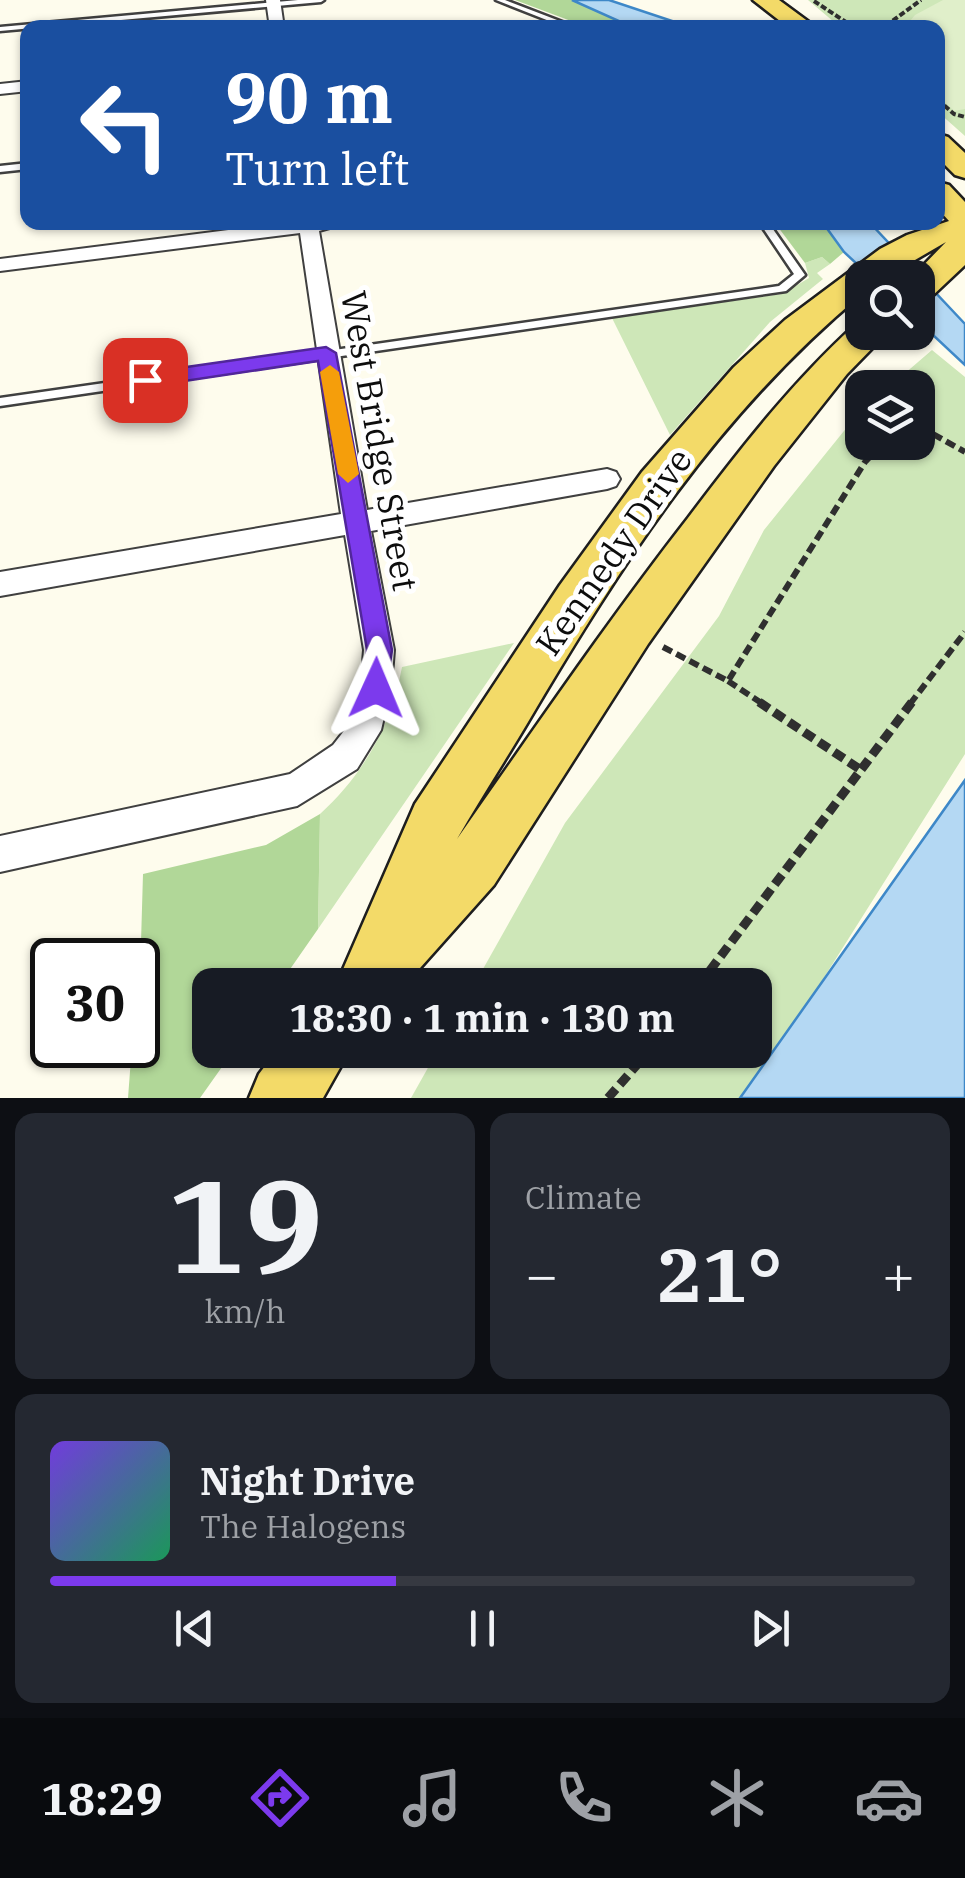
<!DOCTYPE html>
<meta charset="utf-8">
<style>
body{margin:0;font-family:"IBM Plex Serif",serif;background:#242831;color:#f1f3f6;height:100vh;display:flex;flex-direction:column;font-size:38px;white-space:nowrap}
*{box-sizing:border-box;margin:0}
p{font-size:32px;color:#9ea1a6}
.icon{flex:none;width:55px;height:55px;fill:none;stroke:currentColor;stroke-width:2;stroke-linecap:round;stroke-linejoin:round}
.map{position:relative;height:1098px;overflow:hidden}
.drawer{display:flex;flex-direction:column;gap:15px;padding:15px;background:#0d0f14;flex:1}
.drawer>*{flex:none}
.hud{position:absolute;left:20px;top:20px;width:925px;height:210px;border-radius:20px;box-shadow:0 2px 8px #0004;background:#1a4fa0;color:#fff;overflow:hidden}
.buttons{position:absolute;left:845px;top:260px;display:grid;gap:20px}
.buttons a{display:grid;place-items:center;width:90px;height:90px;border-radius:20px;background:#171b24;box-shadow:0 2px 8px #0004;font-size:50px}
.speed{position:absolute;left:30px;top:938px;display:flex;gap:20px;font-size:50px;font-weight:700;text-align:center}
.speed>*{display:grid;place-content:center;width:130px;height:130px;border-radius:50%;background:#171b24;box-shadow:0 2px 8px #0004;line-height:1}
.speed .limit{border:5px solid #111;border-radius:15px;background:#fff;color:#111}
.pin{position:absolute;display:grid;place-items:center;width:85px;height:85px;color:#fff;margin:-42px;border-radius:20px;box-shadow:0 5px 15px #0006}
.me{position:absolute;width:110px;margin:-55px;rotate:1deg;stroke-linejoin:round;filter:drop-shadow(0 0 8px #0008)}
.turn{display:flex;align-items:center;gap:35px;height:210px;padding:0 40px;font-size:45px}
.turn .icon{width:130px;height:130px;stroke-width:2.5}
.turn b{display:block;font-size:70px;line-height:85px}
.big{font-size:75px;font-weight:700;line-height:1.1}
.drawer .tile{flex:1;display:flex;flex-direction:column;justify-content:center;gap:15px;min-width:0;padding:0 35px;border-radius:20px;background:#242831}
.drawer .dial{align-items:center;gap:0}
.dial b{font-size:130px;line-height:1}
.song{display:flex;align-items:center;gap:30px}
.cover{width:120px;height:120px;border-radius:15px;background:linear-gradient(135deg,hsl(260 70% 55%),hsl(150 70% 35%))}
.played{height:10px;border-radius:5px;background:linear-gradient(90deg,#7c3aed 40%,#363941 40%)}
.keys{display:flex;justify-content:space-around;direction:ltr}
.heat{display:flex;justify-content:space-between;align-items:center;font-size:55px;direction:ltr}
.drawer .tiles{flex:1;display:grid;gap:15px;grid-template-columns:1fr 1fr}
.tile:last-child{grid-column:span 2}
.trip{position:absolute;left:192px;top:968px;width:580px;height:100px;border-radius:20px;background:#171b24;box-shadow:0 2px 8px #0004;font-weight:700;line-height:100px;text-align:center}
.dock{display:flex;height:160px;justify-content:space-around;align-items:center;background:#090b0e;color:#9ea1a6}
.dock .icon{width:70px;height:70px}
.dock .current{color:#7c3aed}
.dock b{font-size:45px;color:#f1f3f6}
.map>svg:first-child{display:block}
.green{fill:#cee7b8}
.forest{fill:#b1d798}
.pitch{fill:#e0efca}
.water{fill:#b4d8f3;stroke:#3e88c8;stroke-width:2.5}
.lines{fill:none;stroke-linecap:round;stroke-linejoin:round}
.service-casing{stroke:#404040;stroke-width:5}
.minor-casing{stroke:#404040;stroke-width:4}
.primary-casing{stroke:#1e1e1e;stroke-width:5}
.path-far2{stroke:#2f2f2f;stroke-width:4;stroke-dasharray:6 2.5;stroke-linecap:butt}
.path-far1{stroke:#2f2f2f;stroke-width:6;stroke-dasharray:10 5;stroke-linecap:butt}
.path{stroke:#2f2f2f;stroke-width:9;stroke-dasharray:12 6;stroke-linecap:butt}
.service{fill:#fff;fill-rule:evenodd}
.minor{fill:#fff;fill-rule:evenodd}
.primary{fill:#f3da68;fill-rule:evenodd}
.route{fill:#7c3aed;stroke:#51269a;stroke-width:2.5}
.slow{fill:#f59e0b}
.labels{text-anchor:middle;stroke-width:10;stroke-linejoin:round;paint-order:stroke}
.street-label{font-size:35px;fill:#0d0d0d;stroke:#fff}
</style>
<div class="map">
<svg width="965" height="1098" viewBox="0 0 965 1098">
<rect width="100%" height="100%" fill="#fefced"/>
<path class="green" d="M808 0H965V136L938 112V28L840 27Z
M822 257 830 264 817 273 823 279 770 322 670 435 612 318 782 294 809 278 805 263Z
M932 350 965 377V754L748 1098H411L438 1050H755V985H474L565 823 719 616 764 530 852 421 862 412V442H918V388L889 387Z
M514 643 318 929 320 814C363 775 392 724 402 667Z"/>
<path class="forest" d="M515 0H572L632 27H587Z
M775 223H823L844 252 830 264 822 257 805 263Z
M320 814 318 929 279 985H210V1050H234L200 1098H128L132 1045H138L143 874 266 845Z"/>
<path class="pitch" d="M943 0H965V109L954 111 938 96V28L905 27 915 15Z"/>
<path class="water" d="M572 0H609L690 27H632Z
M823 223H870L965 324V365L918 321V278L871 277 844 252Z
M965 780V1098H740Z"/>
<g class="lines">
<g class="service-casing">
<path id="service" d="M298 0H324L321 2 0 31V27Z
M496 0H505L578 28H567Z
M28 163V169L0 172V166Z
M759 222H768L805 275 786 291 0 406V398L779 286 794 274Z"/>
</g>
<g class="minor-casing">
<path id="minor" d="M266 0H280L284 28H270Z
M28 81V91L0 94V84Z
M291 222H351L319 231 367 510 607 469 616 472 620 479 616 486 607 489 371 531 394 650 391 687 381 730 357 769 297 806 0 872V836L290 774 333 745 351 722 361 687 364 650 345 535 0 596V572L341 514 300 233 0 271V259Z"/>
</g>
<g class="primary-casing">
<path id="primary" d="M753 0H779L817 28H789Z
M938 134 948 137 965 153V178L955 175 938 158Z
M938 182 949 185 965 202V265L930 298 918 301V278H911L946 242 884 278H862V294C717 415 623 561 528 722 505 761 480 799 457 839 533 731 607 622 688 518 740 449 793 381 857 323L862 322V332H888L847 374 774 466 648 644 494 885 412 977 399 985H345L341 974 415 804 560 585 642 472 734 367 785 320 880 249 907 235 949 221 938 209Z
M277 1050H350L323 1098H249L259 1074Z"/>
</g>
<path class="path-far2" d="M814 1 855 28
M889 28 891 22 921 0
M938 100 954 114 965 117"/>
<path class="path-far1" d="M918 434H933L965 452
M663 647 728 681 865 462 884 442
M728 681 763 704
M910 704 965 632"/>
<path class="path" d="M759 702 861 770
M699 985 912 702
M608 1098 650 1050"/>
<use href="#service" class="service"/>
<use href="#minor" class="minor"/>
<use href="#primary" class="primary"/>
</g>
<path class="route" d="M326 347 336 353 392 650 385 696 376 700 367 696 363 688 367 650 318 361 145 387 135 380 145 373Z"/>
<path class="slow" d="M330 365 339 372 359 474 348 483 338 474 320 372Z"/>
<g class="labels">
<g class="street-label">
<text transform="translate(379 441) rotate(80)" y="12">West Bridge Street</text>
<text transform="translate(614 552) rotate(-55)" y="12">Kennedy Drive</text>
</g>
</g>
</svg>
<div class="buttons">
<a><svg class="icon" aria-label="search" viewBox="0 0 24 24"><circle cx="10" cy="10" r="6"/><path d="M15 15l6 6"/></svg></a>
<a><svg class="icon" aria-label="layers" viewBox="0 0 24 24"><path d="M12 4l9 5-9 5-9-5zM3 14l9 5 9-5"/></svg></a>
</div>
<div class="speed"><div class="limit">30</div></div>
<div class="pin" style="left:145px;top:380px;background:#d93025"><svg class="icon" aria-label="arrive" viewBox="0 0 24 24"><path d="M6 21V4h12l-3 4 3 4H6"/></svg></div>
<svg class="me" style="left:376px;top:688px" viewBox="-20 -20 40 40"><path d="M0-17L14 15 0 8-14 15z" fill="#7c3aed" stroke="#fff" stroke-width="4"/></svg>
<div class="trip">18:30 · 1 min · 130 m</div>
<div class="hud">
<div class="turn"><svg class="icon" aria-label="left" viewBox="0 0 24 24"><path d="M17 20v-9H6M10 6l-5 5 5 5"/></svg><div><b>90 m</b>Turn left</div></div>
</div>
</div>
<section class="drawer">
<div class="tiles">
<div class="tile dial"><b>19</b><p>km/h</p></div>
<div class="tile"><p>Climate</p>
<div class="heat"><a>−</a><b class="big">21°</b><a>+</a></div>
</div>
<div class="tile">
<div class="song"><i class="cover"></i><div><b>Night Drive</b><p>The Halogens</p></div></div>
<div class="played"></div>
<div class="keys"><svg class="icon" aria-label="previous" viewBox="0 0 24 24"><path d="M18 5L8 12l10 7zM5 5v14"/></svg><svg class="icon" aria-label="pause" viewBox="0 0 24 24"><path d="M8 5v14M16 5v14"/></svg><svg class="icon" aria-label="next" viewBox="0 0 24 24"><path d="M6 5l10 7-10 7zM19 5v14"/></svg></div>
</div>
</div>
</section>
<nav class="dock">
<b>18:29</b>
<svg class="icon current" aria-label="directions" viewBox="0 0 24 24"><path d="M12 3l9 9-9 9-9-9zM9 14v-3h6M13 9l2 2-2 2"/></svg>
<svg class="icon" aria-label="music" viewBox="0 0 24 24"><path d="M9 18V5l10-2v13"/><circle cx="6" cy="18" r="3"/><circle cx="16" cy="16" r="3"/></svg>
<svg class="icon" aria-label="phone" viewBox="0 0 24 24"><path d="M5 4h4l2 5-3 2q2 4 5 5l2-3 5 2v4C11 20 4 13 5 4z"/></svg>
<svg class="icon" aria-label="climate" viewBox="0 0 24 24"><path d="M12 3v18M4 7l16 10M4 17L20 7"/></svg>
<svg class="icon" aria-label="car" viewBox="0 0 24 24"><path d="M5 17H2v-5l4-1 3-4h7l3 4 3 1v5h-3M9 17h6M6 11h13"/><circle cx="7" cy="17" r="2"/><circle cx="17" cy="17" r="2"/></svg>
</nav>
